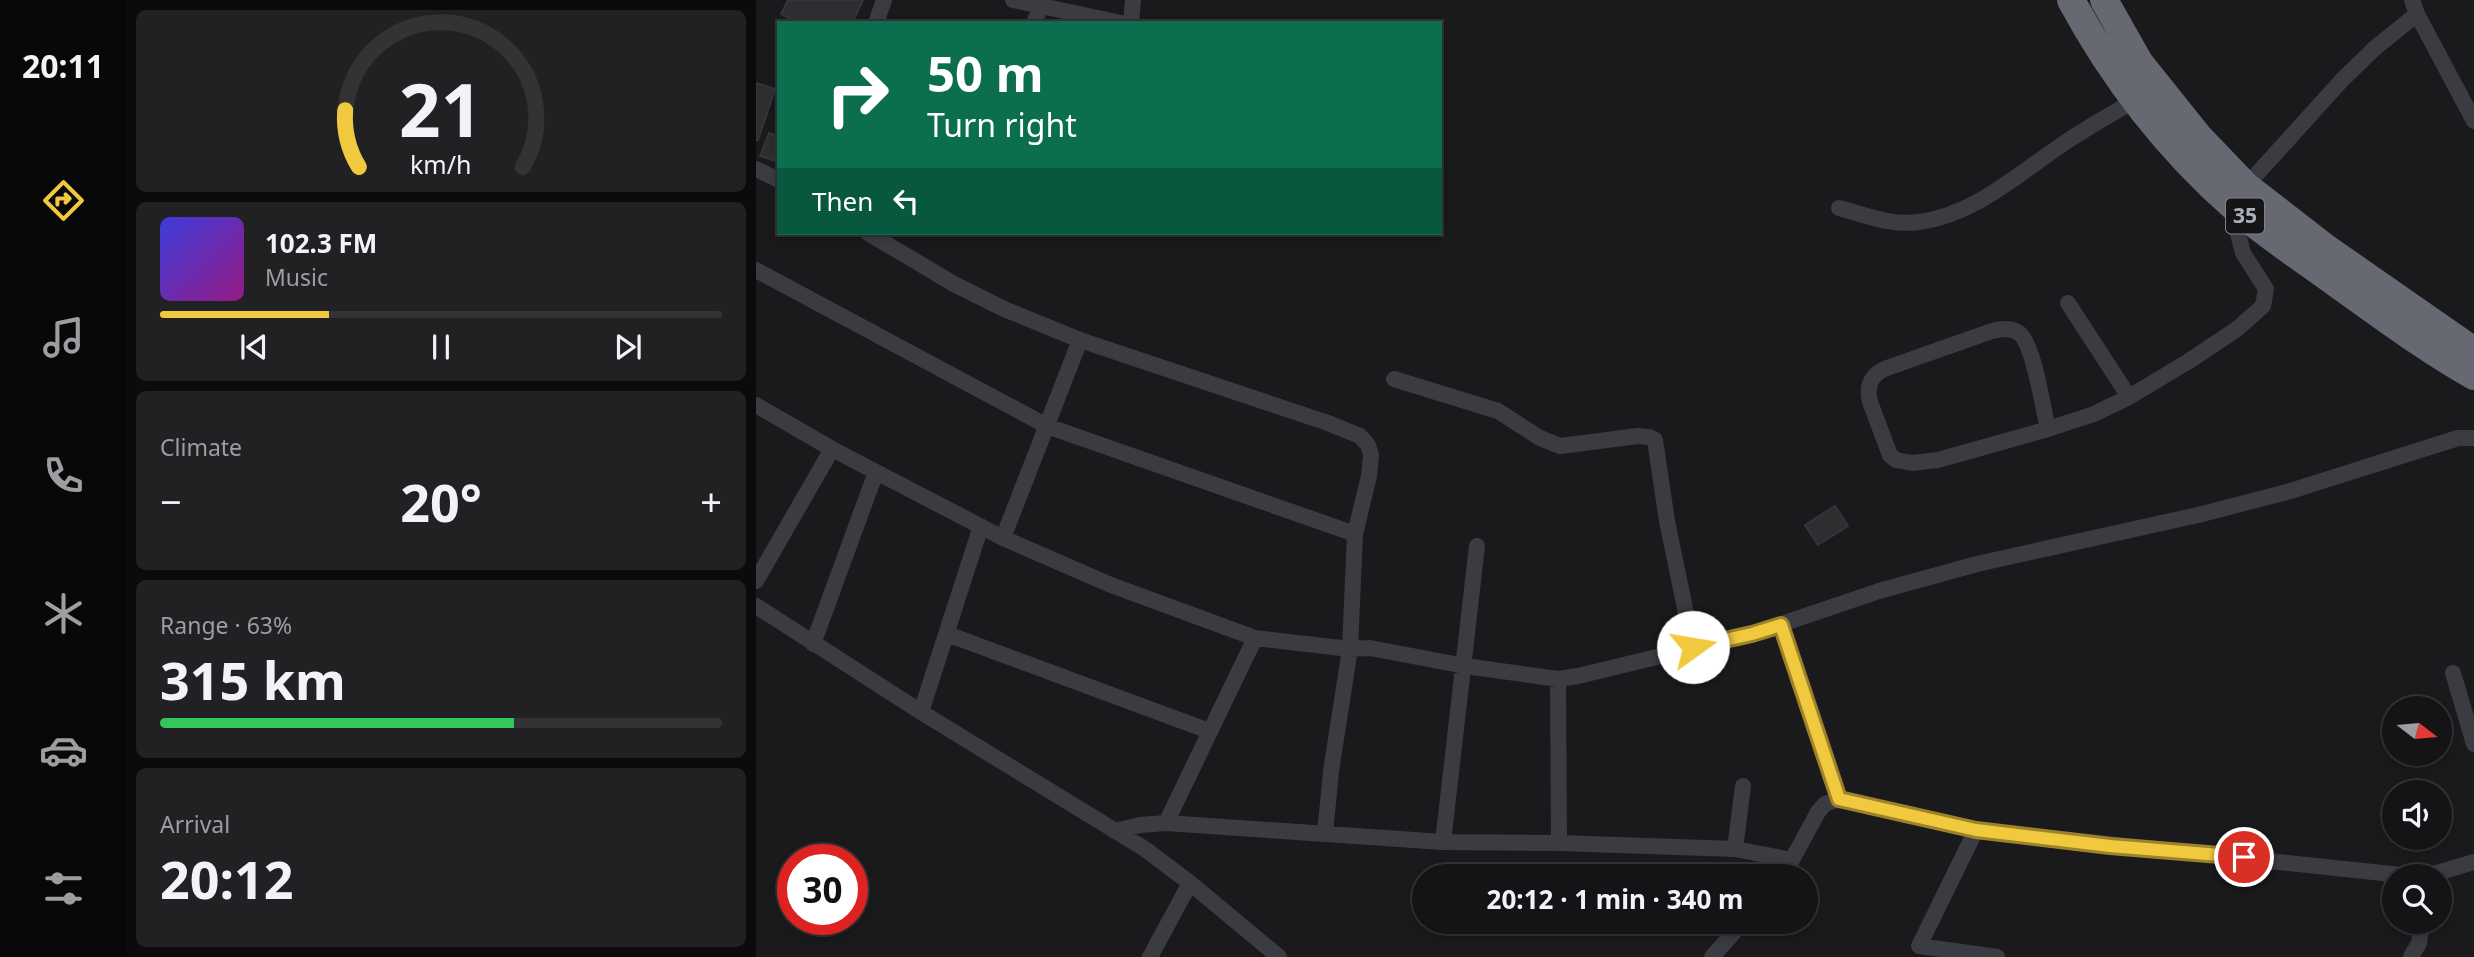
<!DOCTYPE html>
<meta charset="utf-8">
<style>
body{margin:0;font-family:"Noto Sans",sans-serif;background:#212123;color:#f1f3f6;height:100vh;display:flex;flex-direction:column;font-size:26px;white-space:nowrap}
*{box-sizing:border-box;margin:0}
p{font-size:23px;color:#9d9ea1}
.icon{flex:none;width:38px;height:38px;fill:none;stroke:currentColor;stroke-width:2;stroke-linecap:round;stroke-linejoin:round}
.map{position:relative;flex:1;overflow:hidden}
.sheet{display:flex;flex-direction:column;gap:10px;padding:10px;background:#0b0b0c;width:630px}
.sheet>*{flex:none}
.hud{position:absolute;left:21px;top:21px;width:665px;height:214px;border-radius:0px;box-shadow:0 4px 10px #0003,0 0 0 2px #333335;background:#0b6e4f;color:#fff;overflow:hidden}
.needle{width:46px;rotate:106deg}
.fabs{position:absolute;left:1626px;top:696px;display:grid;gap:14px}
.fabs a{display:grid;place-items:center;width:70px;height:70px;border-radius:50%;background:#141416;box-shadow:0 4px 10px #0003,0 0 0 2px #333335;font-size:35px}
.speed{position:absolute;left:21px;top:844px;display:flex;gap:14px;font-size:35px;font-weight:700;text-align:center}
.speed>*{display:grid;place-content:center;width:91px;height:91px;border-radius:50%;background:#141416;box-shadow:0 4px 10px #0003,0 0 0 2px #333335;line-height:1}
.speed .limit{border:10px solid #d22;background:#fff;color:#111}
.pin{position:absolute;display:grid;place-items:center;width:60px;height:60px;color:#fff;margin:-30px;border:4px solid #fff;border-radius:50%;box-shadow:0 2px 7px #0007}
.me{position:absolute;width:77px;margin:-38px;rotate:77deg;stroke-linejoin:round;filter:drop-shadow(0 0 5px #0008)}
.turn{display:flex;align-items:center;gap:24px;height:147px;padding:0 35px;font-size:32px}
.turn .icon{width:91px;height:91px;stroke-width:2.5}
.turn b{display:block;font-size:49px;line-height:60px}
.then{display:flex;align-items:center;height:66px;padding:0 35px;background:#0003;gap:14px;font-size:26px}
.big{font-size:52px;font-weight:700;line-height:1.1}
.sheet .card{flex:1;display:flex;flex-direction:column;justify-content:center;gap:10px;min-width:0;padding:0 24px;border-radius:10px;background:#212123}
.sheet .dial{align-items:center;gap:0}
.dial svg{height:182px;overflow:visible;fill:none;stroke:#333335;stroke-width:7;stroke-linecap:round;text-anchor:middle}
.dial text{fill:#f1f3f6;stroke:none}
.song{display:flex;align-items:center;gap:21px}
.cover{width:84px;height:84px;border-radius:10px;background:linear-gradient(135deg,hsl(240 70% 55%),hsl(310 70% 35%))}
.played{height:7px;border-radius:4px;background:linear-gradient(90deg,#f0c93f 30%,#333335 30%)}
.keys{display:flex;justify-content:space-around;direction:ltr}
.heat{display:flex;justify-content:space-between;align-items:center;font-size:38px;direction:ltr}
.charge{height:10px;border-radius:5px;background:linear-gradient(90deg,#34c759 63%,#333335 0)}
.trip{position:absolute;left:656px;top:864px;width:406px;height:70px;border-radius:35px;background:#141416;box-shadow:0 4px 10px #0003,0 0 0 2px #333335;font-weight:700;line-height:70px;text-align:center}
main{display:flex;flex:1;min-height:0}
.menu{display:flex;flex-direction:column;width:126px;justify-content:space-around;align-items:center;background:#080809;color:#9d9ea1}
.menu .icon{width:49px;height:49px}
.menu .active{color:#f0c93f}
.menu b{font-size:32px;color:#f1f3f6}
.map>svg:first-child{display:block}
.building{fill:#2e2d30;stroke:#353438;stroke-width:2}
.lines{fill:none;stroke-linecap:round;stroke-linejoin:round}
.street{stroke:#3b3c41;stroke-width:16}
.highway{stroke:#676972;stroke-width:28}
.route-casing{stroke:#9c8329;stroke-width:18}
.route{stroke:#f0c93f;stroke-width:12}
.labels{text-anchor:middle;stroke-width:7;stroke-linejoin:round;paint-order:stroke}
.shield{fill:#151518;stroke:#7f828b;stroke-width:2}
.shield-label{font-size:21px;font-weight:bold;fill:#adb0bc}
</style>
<main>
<nav class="menu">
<b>20:11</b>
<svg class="icon active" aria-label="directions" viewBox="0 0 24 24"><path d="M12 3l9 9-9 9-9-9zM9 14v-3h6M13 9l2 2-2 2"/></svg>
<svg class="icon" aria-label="music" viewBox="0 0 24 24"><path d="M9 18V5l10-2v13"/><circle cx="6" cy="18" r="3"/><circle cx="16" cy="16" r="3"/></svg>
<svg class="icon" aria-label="phone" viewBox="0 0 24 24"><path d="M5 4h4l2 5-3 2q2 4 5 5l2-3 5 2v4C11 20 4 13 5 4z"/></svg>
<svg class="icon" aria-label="climate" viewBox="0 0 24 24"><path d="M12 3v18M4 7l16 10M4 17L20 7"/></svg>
<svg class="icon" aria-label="car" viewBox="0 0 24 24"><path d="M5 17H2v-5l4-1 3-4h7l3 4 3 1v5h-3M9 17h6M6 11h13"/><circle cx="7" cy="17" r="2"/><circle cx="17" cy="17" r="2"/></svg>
<svg class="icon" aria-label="filters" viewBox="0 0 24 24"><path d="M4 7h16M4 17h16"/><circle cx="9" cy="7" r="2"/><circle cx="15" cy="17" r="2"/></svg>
</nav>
<section class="sheet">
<div class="card dial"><svg viewBox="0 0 100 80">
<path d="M14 69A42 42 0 1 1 86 69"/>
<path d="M14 69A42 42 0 0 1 8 44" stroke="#f0c93f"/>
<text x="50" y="56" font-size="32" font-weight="700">21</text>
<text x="50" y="72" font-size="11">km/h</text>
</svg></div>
<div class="card">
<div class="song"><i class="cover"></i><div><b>102.3 FM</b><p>Music</p></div></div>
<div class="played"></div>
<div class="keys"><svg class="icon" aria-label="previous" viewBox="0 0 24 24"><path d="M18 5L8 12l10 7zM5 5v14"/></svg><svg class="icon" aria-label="pause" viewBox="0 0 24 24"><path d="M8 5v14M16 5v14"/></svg><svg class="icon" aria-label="next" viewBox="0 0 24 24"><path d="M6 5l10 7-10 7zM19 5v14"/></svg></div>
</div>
<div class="card"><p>Climate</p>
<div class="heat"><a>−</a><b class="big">20°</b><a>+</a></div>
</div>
<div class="card"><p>Range · 63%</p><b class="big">315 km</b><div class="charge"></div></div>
<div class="card"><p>Arrival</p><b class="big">20:12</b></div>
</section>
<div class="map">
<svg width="1718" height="957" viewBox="0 0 1718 957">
<rect width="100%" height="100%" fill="#1a1a1d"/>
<path class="building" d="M32 0H107L96 23H44L25 14Z
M0 83 19 89 2 140H0Z
M13 133 23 137V162L4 156Z
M1079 506 1092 526 1062 545 1049 525Z"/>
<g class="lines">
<path class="street" d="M257 0 365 23
M1656 0 1661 14 1718 121
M120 23 128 0
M278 23 285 6
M375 23 377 0
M0 169 23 180
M1490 186 1586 80 1619 48 1661 14
M1083 208C1109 215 1136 226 1163 222 1217 215 1260 176 1304 146 1327 130 1353 116 1377 101
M112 233 198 284 248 309 324 340 572 423 604 436 612 445 615 455 613 476 599 534 594 649 575 771 569 834
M0 270 291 426 599 534
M1312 303 1373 397
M638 379 742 411 784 438 804 446 882 436 893 437 899 440 911 521 937 647
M0 405 76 449 247 538 355 585 499 638 594 649 614 648 709 666 802 679 822 676 996 634 1123 591 1221 564 1442 515 1531 492 1702 438H1718
M1292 429C1287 409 1278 344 1263 333 1254 327 1245 329 1236 331L1131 368C1115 374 1110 386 1114 402L1134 455 1140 460 1156 463 1182 460 1292 429 1338 414 1373 397 1433 361 1481 329 1507 306 1510 289 1487 253 1482 234 1480 209
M247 538 324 340
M0 581 76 449
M0 606 165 712 389 849 434 883 523 957
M1025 625 1082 799
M191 634 453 731
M57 644 120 472
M1697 673 1718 744
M802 679 803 843
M165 712 225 526
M410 823 499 638
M1220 830 1163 946 1241 957
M359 831 384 825 410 823 687 842 803 843 979 849 1036 860
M687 842 721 546
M979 849 987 786
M1022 877 1036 860 1062 812 1069 804 1082 799 1220 830 1645 875 1681 873 1718 862
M394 957 434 883
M956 957 987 922
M1655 957 1663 943 1666 922"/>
<path class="highway" d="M1315 0C1357 78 1412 149 1479 208 1511 236 1547 259 1581 284 1626 316 1670 349 1718 376
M1348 0 1383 62 1443 137 1490 186 1570 248 1718 351"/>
</g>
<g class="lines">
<g class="route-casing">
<path id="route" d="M937 647 996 634 1025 625 1083 799 1220 830 1354 846 1488 857"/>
</g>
<use href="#route" class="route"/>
</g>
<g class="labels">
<rect class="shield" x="1470" y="198.5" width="38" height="35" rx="5"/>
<g class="shield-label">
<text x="1489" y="223">35</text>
</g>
</g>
</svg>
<div class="fabs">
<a><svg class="needle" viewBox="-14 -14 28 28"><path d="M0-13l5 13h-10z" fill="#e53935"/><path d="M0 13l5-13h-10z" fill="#9d9ea1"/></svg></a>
<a><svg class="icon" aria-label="sound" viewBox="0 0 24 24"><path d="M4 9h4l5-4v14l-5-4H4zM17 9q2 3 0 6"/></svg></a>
<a><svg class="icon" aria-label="search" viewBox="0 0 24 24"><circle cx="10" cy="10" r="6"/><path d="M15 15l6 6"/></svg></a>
</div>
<div class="speed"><div class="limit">30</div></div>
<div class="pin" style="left:1488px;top:857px;background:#d93025"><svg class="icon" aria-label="arrive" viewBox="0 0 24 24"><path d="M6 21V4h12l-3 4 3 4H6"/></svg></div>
<svg class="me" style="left:937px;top:647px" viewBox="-20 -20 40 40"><circle r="19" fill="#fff"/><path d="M0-13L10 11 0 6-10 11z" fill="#f0c93f"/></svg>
<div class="trip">20:12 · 1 min · 340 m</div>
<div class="hud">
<div class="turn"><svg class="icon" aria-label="right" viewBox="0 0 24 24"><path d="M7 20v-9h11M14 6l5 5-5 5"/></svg><div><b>50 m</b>Turn right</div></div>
<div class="then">Then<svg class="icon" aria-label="left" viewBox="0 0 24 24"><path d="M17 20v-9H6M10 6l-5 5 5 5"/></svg></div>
</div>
</div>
</main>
